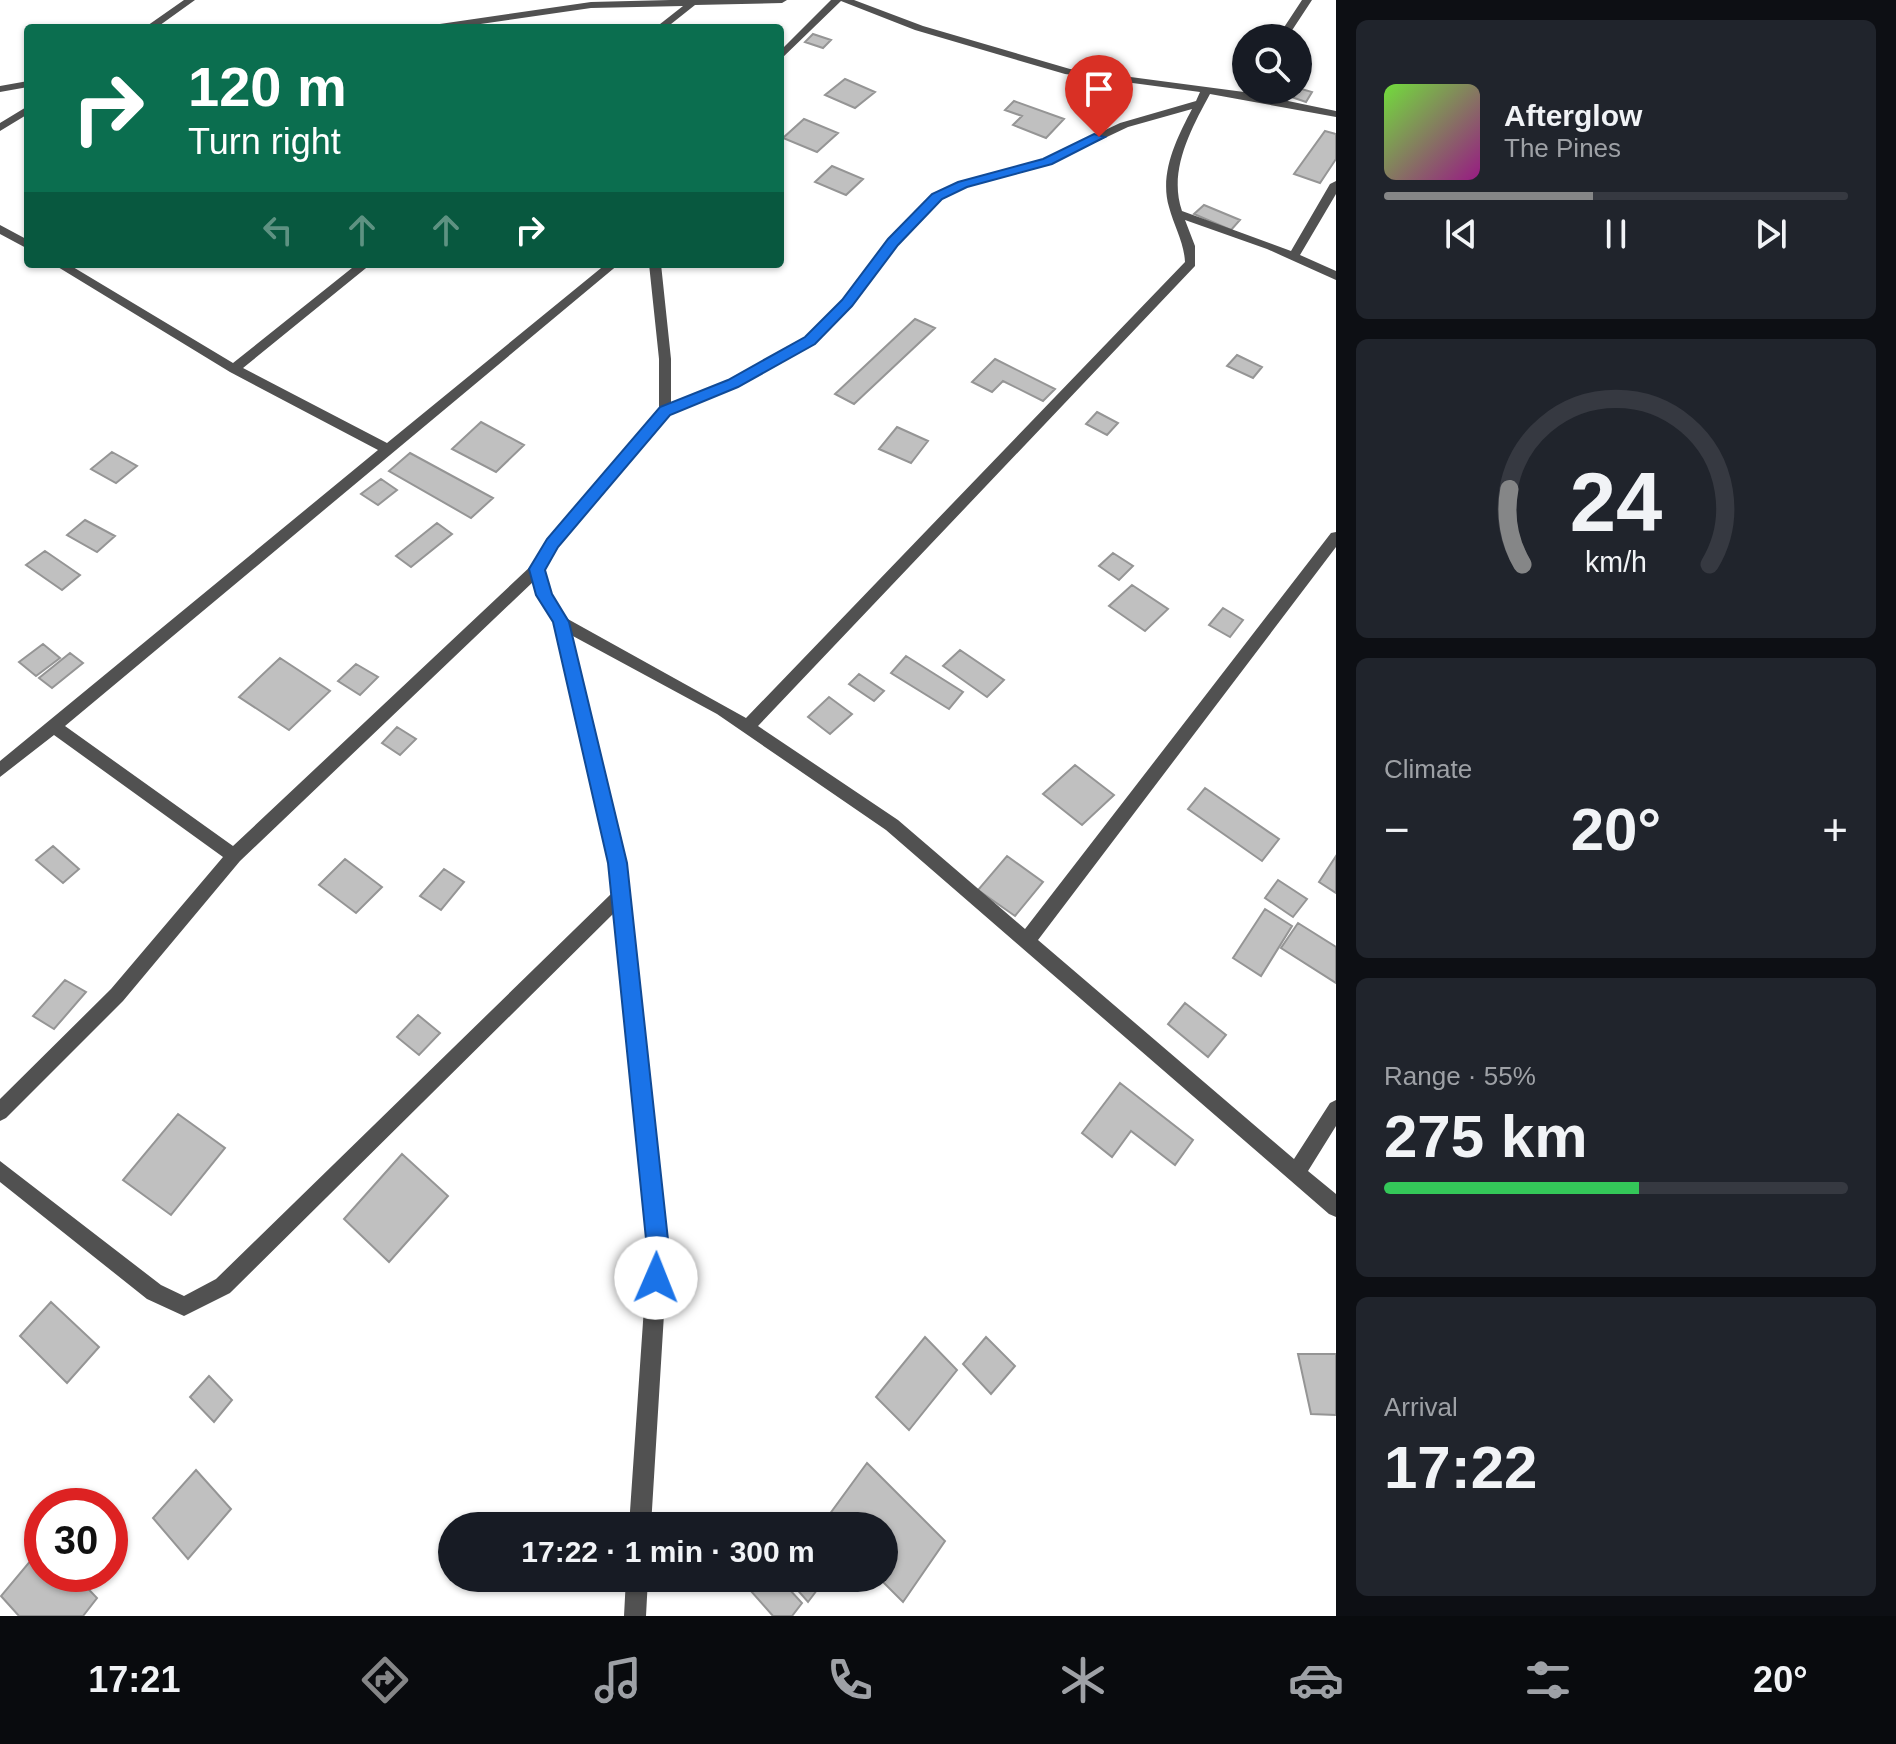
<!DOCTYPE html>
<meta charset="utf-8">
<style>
body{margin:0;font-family:Helvetica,sans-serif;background:#20242c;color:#f1f3f6;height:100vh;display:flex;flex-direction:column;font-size:30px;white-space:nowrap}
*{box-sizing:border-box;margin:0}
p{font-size:26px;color:#9ea1a6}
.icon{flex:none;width:44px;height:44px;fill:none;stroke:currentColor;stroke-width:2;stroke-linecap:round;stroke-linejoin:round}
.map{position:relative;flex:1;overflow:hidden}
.drawer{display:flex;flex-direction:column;gap:20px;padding:20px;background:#0d0f14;width:560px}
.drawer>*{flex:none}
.hud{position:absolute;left:24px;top:24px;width:760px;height:244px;border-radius:8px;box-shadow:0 2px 6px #0004;background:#0b6e4f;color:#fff;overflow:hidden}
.fabs{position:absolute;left:1232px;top:24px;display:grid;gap:16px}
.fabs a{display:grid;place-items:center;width:80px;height:80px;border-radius:50%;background:#171b24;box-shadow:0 2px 6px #0004;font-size:40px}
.speed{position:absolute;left:24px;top:1488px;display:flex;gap:16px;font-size:40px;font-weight:700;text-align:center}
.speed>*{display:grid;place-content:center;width:104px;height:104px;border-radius:50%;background:#171b24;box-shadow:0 2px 6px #0004;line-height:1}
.speed .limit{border:12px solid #d22;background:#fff;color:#111}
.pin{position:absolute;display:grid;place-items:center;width:68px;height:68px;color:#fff;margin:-82px -34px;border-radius:50% 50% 50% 0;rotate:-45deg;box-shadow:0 0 8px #0007}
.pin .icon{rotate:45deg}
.me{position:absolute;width:88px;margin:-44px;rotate:1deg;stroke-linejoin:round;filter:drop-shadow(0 0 6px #0008)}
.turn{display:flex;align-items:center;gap:28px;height:168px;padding:0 32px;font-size:36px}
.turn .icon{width:104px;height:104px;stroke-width:2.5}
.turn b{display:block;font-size:56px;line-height:68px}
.lanes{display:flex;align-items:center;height:76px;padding:0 32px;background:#0003;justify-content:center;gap:40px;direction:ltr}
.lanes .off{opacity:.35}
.big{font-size:60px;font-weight:700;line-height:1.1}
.drawer .card{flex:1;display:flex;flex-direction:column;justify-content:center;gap:12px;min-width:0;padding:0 28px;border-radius:12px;background:#20242c}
.drawer .dial{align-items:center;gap:0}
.dial svg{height:208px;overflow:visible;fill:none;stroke:#363941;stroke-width:7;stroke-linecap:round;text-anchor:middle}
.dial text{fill:#f1f3f6;stroke:none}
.song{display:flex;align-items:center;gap:24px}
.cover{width:96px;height:96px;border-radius:12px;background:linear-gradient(135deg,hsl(100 70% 55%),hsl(310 70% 35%))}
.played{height:8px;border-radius:4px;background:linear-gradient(90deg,#858687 45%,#363941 45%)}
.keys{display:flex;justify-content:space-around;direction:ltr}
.heat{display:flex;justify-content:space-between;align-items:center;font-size:44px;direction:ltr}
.charge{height:12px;border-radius:6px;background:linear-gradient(90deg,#34c759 55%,#363941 0)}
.trip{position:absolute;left:438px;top:1512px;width:460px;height:80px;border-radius:40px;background:#171b24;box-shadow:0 2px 6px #0004;font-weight:700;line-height:80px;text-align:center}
.dock{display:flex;height:128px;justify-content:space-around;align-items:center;background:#090b0e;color:#9ea1a6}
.dock .icon{width:56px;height:56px}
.dock .current{color:#858687}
.dock b{font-size:36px;color:#f1f3f6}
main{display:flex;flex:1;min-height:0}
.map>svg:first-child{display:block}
.building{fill:#c0c0c0;stroke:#959595;stroke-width:2}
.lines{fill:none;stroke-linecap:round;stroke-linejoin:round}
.street{fill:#515151;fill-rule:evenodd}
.route{fill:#1a73e8;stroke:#114b97;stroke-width:2}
</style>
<main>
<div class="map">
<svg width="1336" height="1616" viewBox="0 0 1336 1616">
<rect width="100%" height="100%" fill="#fff"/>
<path class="building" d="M813 34 831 40 823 48 805 42Z
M845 79 875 92 855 108 825 95Z
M1298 88 1312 92 1306 102 1271 90Z
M1014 101 1064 119 1046 138 1013 125 1022 116 1005 110Z
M804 119 838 133 817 152 783 138Z
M1325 131 1336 134V159L1320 183 1294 174Z
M832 166 863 179 846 195 815 182Z
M1204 205 1240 220 1231 230 1194 214Z
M915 319 935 328 854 404 835 394Z
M1237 355 1262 367 1253 378 1227 366Z
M995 359 1055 389 1043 401 1003 381 992 392 972 382Z
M1097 412 1118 423 1107 435 1086 424Z
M481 422 524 445 496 472 452 449Z
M897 427 928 441 911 463 879 449Z
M112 452 137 466 116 483 91 469Z
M410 453 493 498 471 518 389 471Z
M381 479 397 490 378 505 361 494Z
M85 520 115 536 97 552 67 535Z
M437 523 452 534 411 567 396 556Z
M45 551 80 575 62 590 26 565Z
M1113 553 1133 566 1119 580 1099 566Z
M1132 585 1168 609 1145 631 1109 606Z
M1223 608 1243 620 1230 637 1209 625Z
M43 644 60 658 36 676 19 662Z
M960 650 1004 680 987 697 943 666Z
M70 653 83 663 52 688 39 678Z
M906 656 963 692 949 709 891 673Z
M280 658 330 691 289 730 239 697Z
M356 664 378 677 360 695 338 681Z
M859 674 884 691 874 701 849 684Z
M829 697 852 714 830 734 808 717Z
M397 727 416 739 400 755 382 743Z
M1075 765 1114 795 1082 825 1043 794Z
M1205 788 1279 839 1262 861 1188 809Z
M53 846 79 869 63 883 36 860Z
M1007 856 1043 882 1015 916 978 890Z
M1336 856V893L1319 882Z
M345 859 382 887 356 913 319 885Z
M444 869 464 882 441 910 420 896Z
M1278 880 1307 899 1293 917 1265 898Z
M1265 909 1292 926 1261 976 1233 958Z
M1298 923 1336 947V983L1281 948Z
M65 980 86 992 54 1029 33 1016Z
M1185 1003 1226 1035 1208 1057 1168 1024Z
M418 1015 440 1033 419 1055 397 1037Z
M1120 1083 1193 1140 1175 1165 1131 1131 1112 1157 1082 1133Z
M178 1114 225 1148 171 1215 123 1180Z
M402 1154 448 1196 389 1262 344 1219Z
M51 1302 99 1347 67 1383 20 1336Z
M925 1337 957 1370 909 1430 876 1397Z
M986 1337 1015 1366 991 1394 963 1364Z
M1298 1354H1336V1415L1311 1414Z
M209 1376 232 1400 214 1422 190 1397Z
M867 1463 945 1541 903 1602 879 1578H884V1526H828L824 1522Z
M196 1470 231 1509 188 1559 153 1518Z
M42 1547V1574H74L97 1598 83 1616H19L1 1596Z
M759 1578H779L802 1603 792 1616H773L750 1590Z
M787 1578H826L808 1602Z"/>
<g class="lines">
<path class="street" d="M184 0H195L156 28H144Z
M670 0H787L782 3 695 5 666 28H655L683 6 591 8 453 28H428L433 25 591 2Z
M831 0H854L923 26 1070 69 1244 92 1336 111V117L1210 94C1191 129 1168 171 1182 211L1291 251 1330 184 1336 181V194L1300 255 1336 271V280L1267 249 1185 220 1195 246V266L758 726 898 820 1025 929 1331 533 1336 532V547L1038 940 1294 1159 1330 1103 1336 1100V1126L1308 1171 1336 1194V1217L1329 1214 886 830 717 714 571 635 625 863 668 1249 651 1526H629L648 1249 614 913 230 1293 184 1316 147 1299 0 1182V1161L161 1285 184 1296 216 1279 612 893 609 863 554 623 538 595 534 581 240 861 123 1001 6 1118 0 1121V1099L111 989 223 857 54 735 0 777V761L378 450 230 372 53 264H68L233 363 357 264H371L243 368 387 443 606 264H619L65 726 233 846 532 565 548 539 659 410V359L649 264H661L671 359V403L729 380 806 338 843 300 889 239 933 195 958 182 1044 159 1120 123 1196 101 1200 92 1065 74 915 30 841 1 780 60V51ZM1192 109C1177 138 1159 173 1169 207 1174 226 1184 242 1185 262L746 718 566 618 552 594 544 569 558 547 670 414 737 386 814 344 851 306 897 245 941 199 966 186 1052 163 1128 127Z
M1302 0H1312L1287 38H1277Z
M28 81V87L0 92V86Z
M28 106V114L0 131V123Z
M0 225 28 240V249L0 234Z
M626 1578H648L646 1616H624Z"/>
</g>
<path class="route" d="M1094 134 1105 137 1052 164 967 187 942 199 898 245 852 306 815 344 738 387 670 415 558 547 545 570 552 594 569 622 627 863 669 1249 664 1286 656 1289 649 1286 645 1278 647 1249 608 863 553 622 536 595 529 569 547 539 660 407 728 380 805 337 842 300 888 239 932 194 958 182 1043 159Z"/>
</svg>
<div class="fabs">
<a><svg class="icon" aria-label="search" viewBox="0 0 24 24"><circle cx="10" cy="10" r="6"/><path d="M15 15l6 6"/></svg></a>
</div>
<div class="speed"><div class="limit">30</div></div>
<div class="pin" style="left:1099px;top:137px;background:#d93025"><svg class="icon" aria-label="arrive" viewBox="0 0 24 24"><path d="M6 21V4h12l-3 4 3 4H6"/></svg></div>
<svg class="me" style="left:656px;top:1278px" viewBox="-20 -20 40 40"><circle r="19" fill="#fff"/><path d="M0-13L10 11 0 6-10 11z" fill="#1a73e8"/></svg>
<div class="trip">17:22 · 1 min · 300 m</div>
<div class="hud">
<div class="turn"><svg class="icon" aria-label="right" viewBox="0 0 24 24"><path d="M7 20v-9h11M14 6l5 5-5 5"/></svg><div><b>120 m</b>Turn right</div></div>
<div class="lanes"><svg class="icon off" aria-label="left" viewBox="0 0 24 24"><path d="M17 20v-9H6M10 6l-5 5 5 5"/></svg><svg class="icon off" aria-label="ahead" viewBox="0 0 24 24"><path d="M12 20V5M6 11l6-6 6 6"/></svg><svg class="icon off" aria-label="ahead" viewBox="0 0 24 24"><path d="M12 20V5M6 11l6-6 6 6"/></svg><svg class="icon" aria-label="right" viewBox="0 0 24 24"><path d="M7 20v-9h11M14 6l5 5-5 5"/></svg></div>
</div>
</div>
<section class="drawer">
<div class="card">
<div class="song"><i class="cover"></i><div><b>Afterglow</b><p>The Pines</p></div></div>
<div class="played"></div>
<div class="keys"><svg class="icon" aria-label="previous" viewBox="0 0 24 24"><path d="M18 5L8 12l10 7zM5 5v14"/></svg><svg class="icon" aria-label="pause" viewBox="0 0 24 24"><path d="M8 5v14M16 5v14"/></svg><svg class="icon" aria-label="next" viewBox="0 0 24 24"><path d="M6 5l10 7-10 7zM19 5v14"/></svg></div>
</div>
<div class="card dial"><svg viewBox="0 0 100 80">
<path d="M14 69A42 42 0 1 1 86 69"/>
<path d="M14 69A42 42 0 0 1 9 40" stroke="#858687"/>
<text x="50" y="56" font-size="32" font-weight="700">24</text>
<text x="50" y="72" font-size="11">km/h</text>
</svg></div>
<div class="card"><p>Climate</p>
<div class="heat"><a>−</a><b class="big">20°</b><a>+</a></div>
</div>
<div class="card"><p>Range · 55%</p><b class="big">275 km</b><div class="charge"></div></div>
<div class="card"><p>Arrival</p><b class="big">17:22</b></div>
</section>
</main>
<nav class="dock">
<b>17:21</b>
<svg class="icon current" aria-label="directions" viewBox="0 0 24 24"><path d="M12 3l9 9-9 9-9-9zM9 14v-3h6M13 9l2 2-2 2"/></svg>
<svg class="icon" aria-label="music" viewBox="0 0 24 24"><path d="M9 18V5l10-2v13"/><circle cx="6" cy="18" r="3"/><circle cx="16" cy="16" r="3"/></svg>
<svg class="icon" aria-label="phone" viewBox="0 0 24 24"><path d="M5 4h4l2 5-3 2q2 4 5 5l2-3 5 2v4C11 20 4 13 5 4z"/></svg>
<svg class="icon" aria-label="climate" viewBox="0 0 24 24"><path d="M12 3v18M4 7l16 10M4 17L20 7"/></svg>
<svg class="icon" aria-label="car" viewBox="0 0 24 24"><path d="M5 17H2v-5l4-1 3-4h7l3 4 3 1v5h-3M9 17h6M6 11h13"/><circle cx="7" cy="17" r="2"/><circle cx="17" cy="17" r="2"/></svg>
<svg class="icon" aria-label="filters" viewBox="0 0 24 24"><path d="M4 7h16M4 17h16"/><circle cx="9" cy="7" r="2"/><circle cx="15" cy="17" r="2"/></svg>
<b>20°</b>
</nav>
